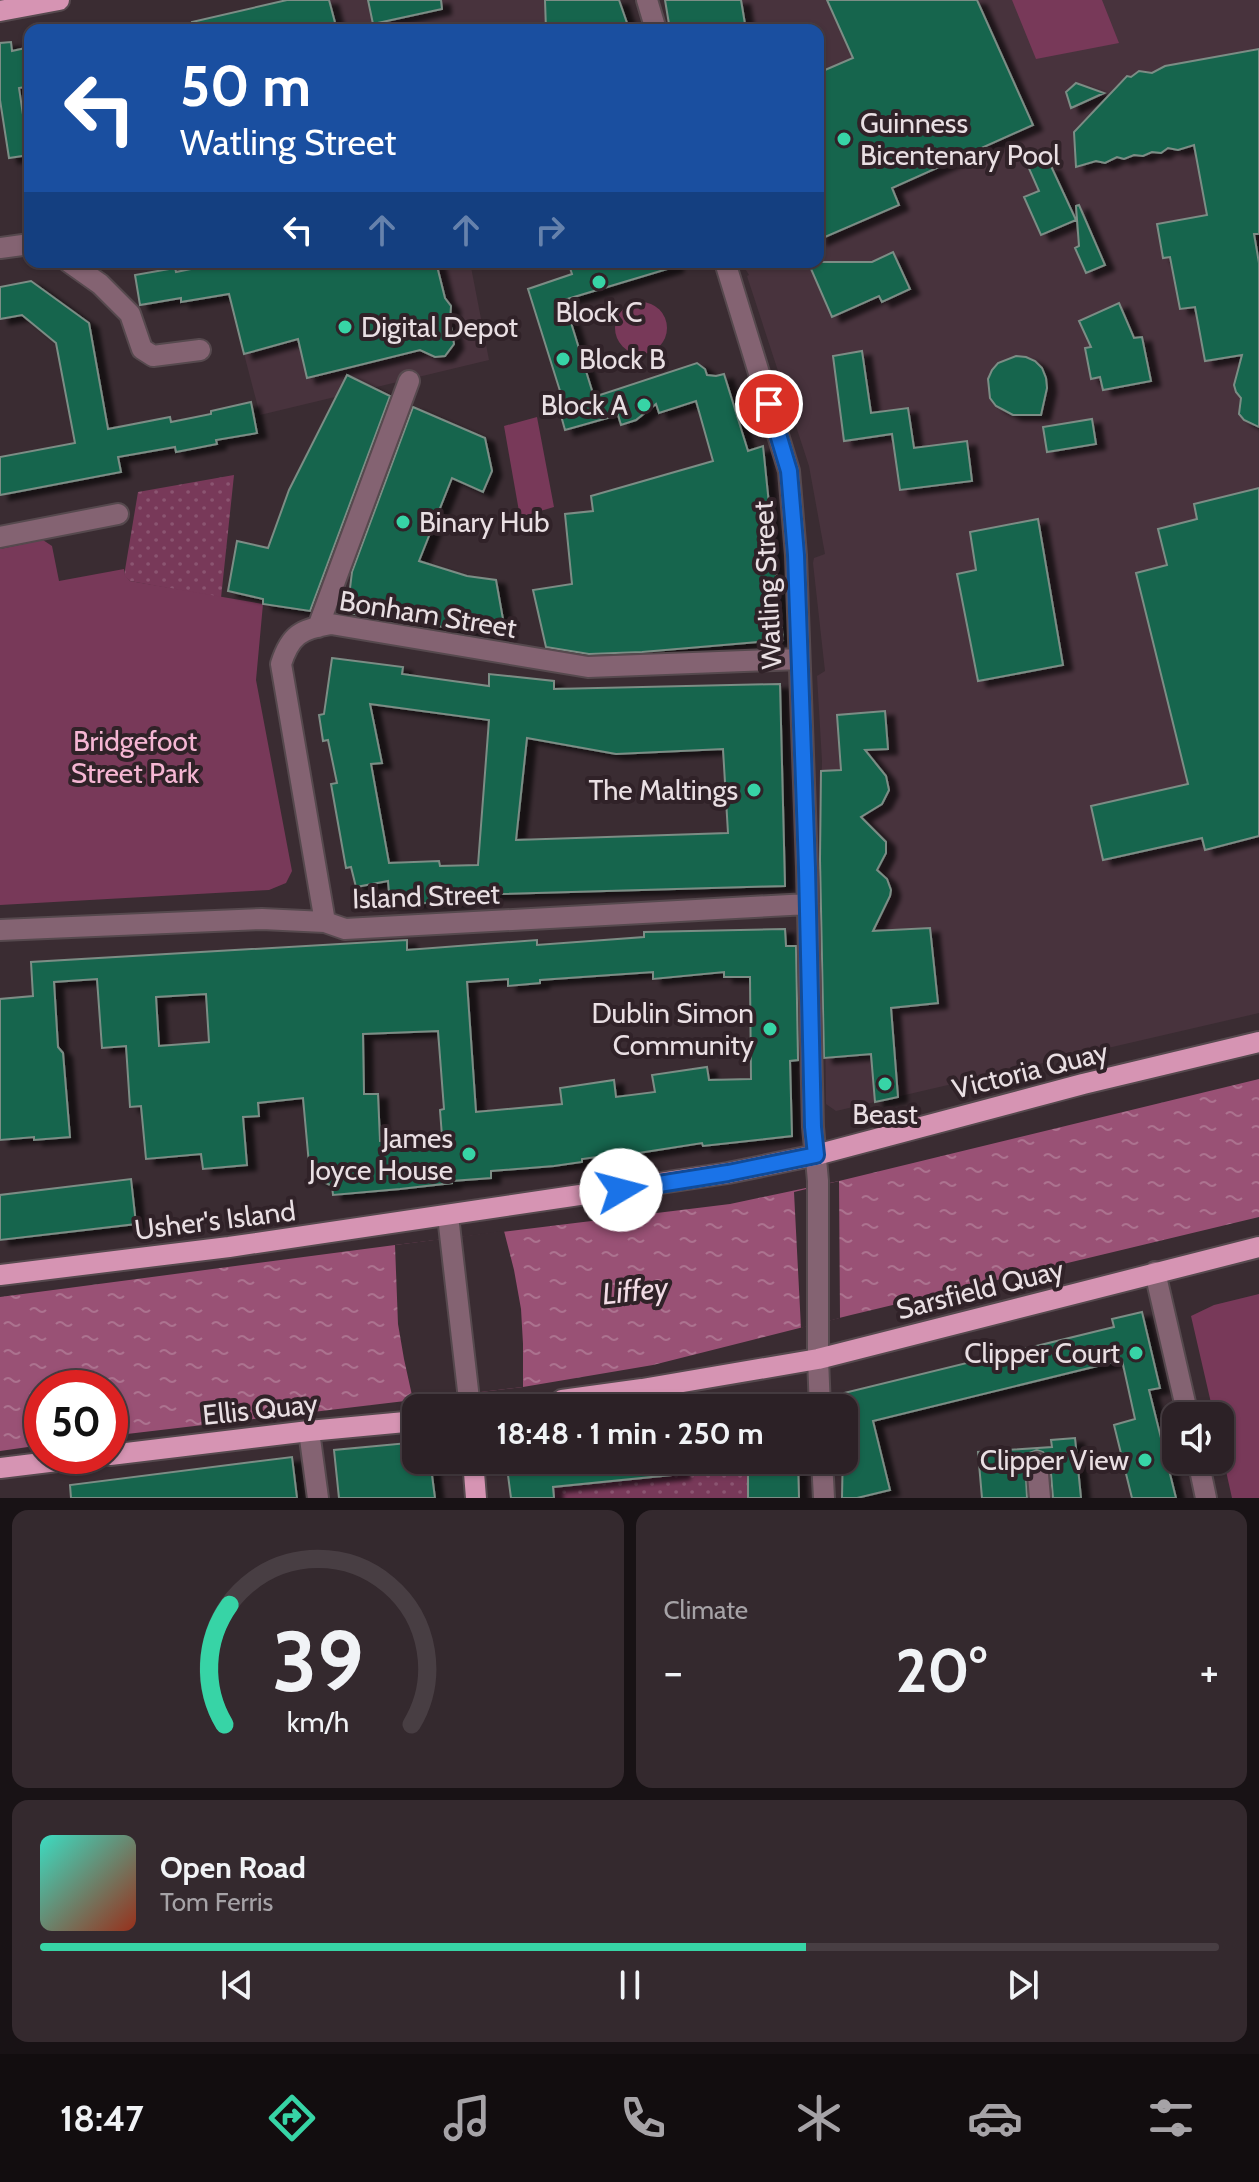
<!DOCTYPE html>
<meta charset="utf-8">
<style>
body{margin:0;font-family:Cabin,sans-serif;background:#34292e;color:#f1f3f6;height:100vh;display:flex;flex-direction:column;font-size:30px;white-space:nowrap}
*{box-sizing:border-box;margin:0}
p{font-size:26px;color:#a6a3a7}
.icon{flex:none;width:44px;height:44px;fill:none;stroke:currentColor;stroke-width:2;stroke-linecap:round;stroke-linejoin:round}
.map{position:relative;height:1498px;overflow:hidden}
.details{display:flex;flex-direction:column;gap:12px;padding:12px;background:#181215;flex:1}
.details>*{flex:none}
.hud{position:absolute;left:24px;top:24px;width:800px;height:244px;border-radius:16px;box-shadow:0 2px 6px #0004,0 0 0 2px #483e43;background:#1a4fa0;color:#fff;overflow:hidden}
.buttons{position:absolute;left:1162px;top:1402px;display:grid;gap:16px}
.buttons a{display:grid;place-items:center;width:72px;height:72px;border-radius:16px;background:#2c2126;box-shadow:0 2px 6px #0004,0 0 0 2px #483e43;font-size:40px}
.speed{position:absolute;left:24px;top:1370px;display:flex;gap:16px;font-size:40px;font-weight:700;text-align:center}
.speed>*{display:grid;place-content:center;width:104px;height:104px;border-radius:50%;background:#2c2126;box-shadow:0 2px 6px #0004,0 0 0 2px #483e43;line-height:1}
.speed .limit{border:12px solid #d22;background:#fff;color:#111}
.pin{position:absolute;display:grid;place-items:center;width:68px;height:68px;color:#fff;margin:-34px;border:4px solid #fff;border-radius:50%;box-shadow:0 2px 8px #0007}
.me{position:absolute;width:88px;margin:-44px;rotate:82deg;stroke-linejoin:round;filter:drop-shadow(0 0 6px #0008)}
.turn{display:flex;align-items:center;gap:28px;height:168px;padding:0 24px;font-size:36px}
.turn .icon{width:104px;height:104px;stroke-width:2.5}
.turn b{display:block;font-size:56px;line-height:68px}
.lanes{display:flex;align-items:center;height:76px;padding:0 24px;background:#0003;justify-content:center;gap:40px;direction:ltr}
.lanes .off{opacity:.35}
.big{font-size:60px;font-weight:800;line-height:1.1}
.details .widget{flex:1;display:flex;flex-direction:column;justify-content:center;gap:12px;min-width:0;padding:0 28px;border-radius:16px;background:#34292e}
.details .dial{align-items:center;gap:0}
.dial svg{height:208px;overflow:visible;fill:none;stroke:#483e43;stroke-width:7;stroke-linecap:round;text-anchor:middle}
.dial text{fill:#f1f3f6;stroke:none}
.song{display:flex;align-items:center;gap:24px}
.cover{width:96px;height:96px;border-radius:12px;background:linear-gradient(135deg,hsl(170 70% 55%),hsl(10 70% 35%))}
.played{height:8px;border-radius:4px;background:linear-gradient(90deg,#37d4a6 65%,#483e43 65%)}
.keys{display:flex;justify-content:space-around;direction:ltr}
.heat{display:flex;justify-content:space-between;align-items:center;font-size:44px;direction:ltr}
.details .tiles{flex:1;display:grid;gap:12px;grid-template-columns:1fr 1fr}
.widget:last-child{grid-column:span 2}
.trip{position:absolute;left:402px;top:1394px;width:456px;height:80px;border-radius:16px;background:#2c2126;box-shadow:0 2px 6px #0004,0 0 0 2px #483e43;font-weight:800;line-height:80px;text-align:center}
.tabs{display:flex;height:128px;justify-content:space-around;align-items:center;background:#120d0f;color:#a6a3a7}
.tabs .icon{width:56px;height:56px}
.tabs .active{color:#37d4a6}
.tabs b{font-size:36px;color:#f1f3f6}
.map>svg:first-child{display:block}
.built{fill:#48333d}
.grass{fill:url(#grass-dots)}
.park{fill:#783959}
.water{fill:url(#water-ripples)}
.pier{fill:#3a2c32}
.building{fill:#15654e;stroke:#7b8d85;stroke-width:2;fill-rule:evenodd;filter:url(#shadow)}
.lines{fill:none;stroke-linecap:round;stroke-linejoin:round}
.minor-casing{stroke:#56494e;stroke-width:24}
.major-casing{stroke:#56494e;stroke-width:24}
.minor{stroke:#846372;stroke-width:20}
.major{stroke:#d694b3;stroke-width:20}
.route-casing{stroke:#114b97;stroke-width:20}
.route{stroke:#1a73e8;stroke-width:14}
.poi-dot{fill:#37d4a6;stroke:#302228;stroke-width:3}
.labels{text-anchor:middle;stroke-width:8;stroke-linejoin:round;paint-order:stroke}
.poi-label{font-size:28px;fill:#e9dfe3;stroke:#302228;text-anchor:end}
.street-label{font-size:28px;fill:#e9dfe3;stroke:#302228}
.park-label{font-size:28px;fill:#f5b6d3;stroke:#302228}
.water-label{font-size:30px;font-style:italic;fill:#f2dce6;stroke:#302228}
</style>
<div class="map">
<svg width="1259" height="1498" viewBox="0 0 1259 1498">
<defs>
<pattern id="grass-dots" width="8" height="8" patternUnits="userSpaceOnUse" patternTransform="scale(2)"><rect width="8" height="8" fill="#783959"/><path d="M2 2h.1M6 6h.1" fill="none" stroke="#8b5571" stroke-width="1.8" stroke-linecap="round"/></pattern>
<pattern id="water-ripples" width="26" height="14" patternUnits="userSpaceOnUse" patternTransform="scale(2)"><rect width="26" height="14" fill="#995175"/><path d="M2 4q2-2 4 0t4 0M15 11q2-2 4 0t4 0" fill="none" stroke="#ac728f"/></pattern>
<filter id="shadow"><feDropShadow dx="9" dy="5" stdDeviation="2" flood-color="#0009"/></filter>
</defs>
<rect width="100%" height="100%" fill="#3a2c32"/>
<path class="built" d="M329 0H619L629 30H337Z
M665 0H1259V1013L836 1111 826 1104 825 1016 819 934 822 761 817 676 825 671 813 563 814 558 825 554 809 466 747 276 749 275 741 262H818V30H670Z
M220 262H470L489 360 260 415Z"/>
<path class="grass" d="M234 475 221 598 130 581 124 576 138 492Z
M744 1460H770L748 1483V1498H554L553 1487 656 1477Z"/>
<path class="park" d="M1012 0H1102L1119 43 1036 59Z
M615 328a26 26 0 1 1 52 0a26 26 0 1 1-52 0Z
M537 417 554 507 520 517 504 426Z
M43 540 52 546 59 581 124 569 125 576 130 581 263 604 256 680 292 871 286 883 269 890 0 905V549Z
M1259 1294V1498H1232L1220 1444V1416H1214L1191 1316 1214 1305Z"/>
<path class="water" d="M1259 1079V1217L851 1315 653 1365 523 1387 110 1436V1388H42V1445L0 1451V1297L395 1245 730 1204 839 1181Z"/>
<path class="pier" d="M839 1181 840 1318 801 1328 794 1192Z
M504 1231 514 1270 521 1309 523 1344V1387L413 1400 404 1359 398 1324 395 1245Z"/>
<path class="building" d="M287 0H329L337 30H193L192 22Z
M368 0H441L442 9 373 24Z
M545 0H619L627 23 594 28V30H546Z
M665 0H741L746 30H670Z
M827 0H977L1033 125 892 188 899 205 818 240V73L853 58Z
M11 42 12 51 30 47V86L19 88 29 155 9 158 0 100V43Z
M1259 49V234H1254L1259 263V427L1244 420 1239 414 1241 398 1236 392 1234 385 1242 355 1205 361 1195 307 1180 309 1170 257 1163 258 1157 224 1207 215 1194 145 1178 150 1168 148 1161 153 1152 152 1143 156 1134 155 1124 159 1117 157 1105 163 1096 161 1076 167 1074 132 1127 76 1131 77 1139 71 1152 73 1165 66Z
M1076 83 1104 93 1071 108 1066 92Z
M1027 164 1051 166 1076 220 1041 235 1024 197 1039 191Z
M1079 205 1105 265 1086 273 1075 248 1079 246 1076 206Z
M893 252 910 289 882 302 879 296 832 317 808 262H872Z
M225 262H436L445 298 451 306 450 321 454 344 445 356 435 357 420 350 307 378 298 339 244 354 229 294 181 302V298L140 305 135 275 175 268 176 272Z
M568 262H674V267L564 300 594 397 697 363 705 369 707 375 716 376 724 374 748 451 763 446 783 640 642 652 589 654 546 647 533 590 572 584 565 514 593 511 591 496 713 461 696 401 659 413 656 404 636 420 621 425 618 415 565 430 560 412 566 410 528 289 572 274Z
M31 281 89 323 108 429 170 417 171 422 211 414V411L251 402 257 433 216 440 217 444 176 452 175 447 118 457 121 472 0 495V457L75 443 56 343 22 315 0 319V287Z
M1119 303 1134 338 1142 337 1151 381 1103 390 1100 377 1091 379 1085 348 1091 347 1079 321Z
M862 351 871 413 908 408 914 448 967 441 972 481 900 490 892 434 844 441 833 356Z
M1016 356 1026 357 1035 361 1042 368 1046 378 1047 388 1041 415H1013L996 406 990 398 988 379 992 370 998 363Z
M347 375 390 396 310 611 263 604V599L228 591 237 541 268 548 289 490Z
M413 407 485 438 492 471 483 492 452 478 419 561 467 576 496 580 506 636 347 613 352 572Z
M1092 419 1096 444 1047 452 1043 427Z
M1259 488V836L1205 850 1202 838 1103 860 1091 806 1188 784 1136 573 1167 565 1158 529 1197 519 1194 504Z
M1038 519 1063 665 978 681 957 574 976 570 970 532Z
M332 658 403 667 402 674 489 686V674L554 681V689L780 684 785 886 463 895V902L390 904 388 881 356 887 351 867 346 868 331 784 337 783 328 740 323 741 319 715 324 714ZM370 704 489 720 478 865 440 866 439 861 389 863 371 764 382 763ZM527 738 616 754 723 749 728 833 516 840Z
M885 711 888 749 865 750 886 776 889 790 882 804 861 817 886 842V853L877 870 887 879 891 890 890 896 873 931 930 928 938 1003 891 1008 898 1097 875 1102 871 1054 824 1058 820 859 821 771 841 770 837 715Z
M785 929 786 946H796L798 1060 790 1061 792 1136 703 1146 702 1143 632 1154V1152L582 1159V1162L554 1166 491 1171V1178L452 1181V1183L400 1189 333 1195 332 1186 310 1175 303 1098 258 1103 259 1116 243 1117 247 1165 203 1169 201 1154 146 1159 141 1106 130 1107 126 1046 102 1048 97 979 54 982 58 1047 63 1053 70 1137 34 1140V1137L0 1140V999L33 996 31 962 407 940V950L537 940V945L644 937V932ZM653 972V979L724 972V977H750L751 1079 709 1080 707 1067 652 1075 655 1092 616 1097 614 1080 560 1088 562 1104 476 1112 467 982 508 979V986L540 983V980ZM206 994 209 1042 159 1046 156 997ZM438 1031 444 1109 440 1110 442 1136 380 1141 378 1094H364L363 1034Z
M131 1179 136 1224 0 1240V1195Z
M1142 1312 1160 1388 1149 1390 1176 1498H1132L1114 1425 1135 1419 1122 1360 873 1421 890 1490 857 1498H842L844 1393 1114 1327 1112 1319Z
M1075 1438 1081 1498H1053L1050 1461 1043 1452 1037 1450 1029 1453 1025 1458 1027 1498H982L978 1452 1052 1447 1051 1440Z
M408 1443 409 1449 416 1448V1462L430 1460 435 1498H339L334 1450Z
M292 1457 297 1498H71L70 1485Z
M506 1460H680L681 1474 553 1487 554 1498H511Z
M748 1460H798L799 1498H748Z"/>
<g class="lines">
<g class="minor-casing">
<path id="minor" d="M647 0 656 30
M0 248 30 244
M69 262 100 284 130 314 142 349 153 356 200 350
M725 262 789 471 796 555 807 868 813 1127 818 1181V1359L820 1408
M0 537 118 514
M318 627 409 381
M325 922 281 664C290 635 301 629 331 624L588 667 799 659
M0 930 262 919 325 922 345 929 808 904
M448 1216 470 1408
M1155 1272 1188 1416
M309 1431 318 1498
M822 1460 824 1498
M1198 1460 1206 1498
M1037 1463 1040 1498"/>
</g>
<g class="major-casing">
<path id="major" d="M0 11 59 0
M0 1275 229 1247 728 1173 816 1155 1083 1084 1259 1042
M548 1408H552L562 1400 642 1389 818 1359 1259 1247
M110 1455 309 1431 416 1421
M473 1460 476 1498
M0 1468 98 1456"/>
</g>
<use href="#minor" class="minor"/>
<use href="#major" class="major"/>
</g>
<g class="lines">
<g class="route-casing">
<path id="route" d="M621 1190 728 1173 816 1155 813 1127 807 868 796 555 789 471 769 404"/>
</g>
<use href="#route" class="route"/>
</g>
<g class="poi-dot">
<circle cx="844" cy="139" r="8"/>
<circle cx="599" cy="282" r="8"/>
<circle cx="345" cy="327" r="8"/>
<circle cx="563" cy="359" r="8"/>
<circle cx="644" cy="405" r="8"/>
<circle cx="403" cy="522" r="8"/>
<circle cx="754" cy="790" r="8"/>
<circle cx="770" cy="1029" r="8"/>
<circle cx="885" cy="1084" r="8"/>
<circle cx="469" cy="1154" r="8"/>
<circle cx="1136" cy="1353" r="8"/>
<circle cx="1145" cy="1460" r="8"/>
</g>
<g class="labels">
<g class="poi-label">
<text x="860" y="133" text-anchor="start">Guinness<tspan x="860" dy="32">Bicentenary Pool</tspan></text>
<text x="599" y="322" text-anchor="middle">Block C</text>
<text x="361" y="337" text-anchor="start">Digital Depot</text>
<text x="579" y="369" text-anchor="start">Block B</text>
<text x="628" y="415">Block A</text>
<text x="419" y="532" text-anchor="start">Binary Hub</text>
<text x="738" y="800">The Maltings</text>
<text x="754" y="1023">Dublin Simon<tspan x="754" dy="32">Community</tspan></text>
<text x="885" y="1124" text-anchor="middle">Beast</text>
<text x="453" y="1148">James<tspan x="453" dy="32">Joyce House</tspan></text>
<text x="1120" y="1363">Clipper Court</text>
<text x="1129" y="1470">Clipper View</text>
</g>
<g class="street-label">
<text transform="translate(767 585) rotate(-93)" y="10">Watling Street</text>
<text transform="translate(428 614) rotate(9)" y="10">Bonham Street</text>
<text transform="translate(426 896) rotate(-2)" y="10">Island Street</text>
<text transform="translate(1030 1070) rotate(-14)" y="10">Victoria Quay</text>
<text transform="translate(215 1220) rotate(-7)" y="10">Usher's Island</text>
<text transform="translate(980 1289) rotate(-14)" y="10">Sarsfield Quay</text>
<text transform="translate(260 1409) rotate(-6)" y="10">Ellis Quay</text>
</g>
<g class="park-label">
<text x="135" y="751">Bridgefoot<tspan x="135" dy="32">Street Park</tspan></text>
</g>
<g class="water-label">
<text transform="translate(635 1291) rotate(-6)" y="10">Liffey</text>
</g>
</g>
</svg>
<div class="buttons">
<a><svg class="icon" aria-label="sound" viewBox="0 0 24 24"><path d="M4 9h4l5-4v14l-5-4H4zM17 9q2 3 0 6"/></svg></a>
</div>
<div class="speed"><div class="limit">50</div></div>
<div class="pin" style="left:769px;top:404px;background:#d93025"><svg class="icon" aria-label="arrive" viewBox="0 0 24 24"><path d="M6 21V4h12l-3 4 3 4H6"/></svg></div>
<svg class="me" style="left:621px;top:1190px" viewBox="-20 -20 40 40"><circle r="19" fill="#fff"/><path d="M0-13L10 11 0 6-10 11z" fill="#1a73e8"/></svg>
<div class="trip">18:48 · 1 min · 250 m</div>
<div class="hud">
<div class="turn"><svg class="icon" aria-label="left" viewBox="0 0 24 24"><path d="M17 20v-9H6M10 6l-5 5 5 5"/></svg><div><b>50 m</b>Watling Street</div></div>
<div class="lanes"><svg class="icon" aria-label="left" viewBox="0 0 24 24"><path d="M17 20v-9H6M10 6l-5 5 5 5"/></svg><svg class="icon off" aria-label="ahead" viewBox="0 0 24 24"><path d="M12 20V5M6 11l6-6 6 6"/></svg><svg class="icon off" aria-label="ahead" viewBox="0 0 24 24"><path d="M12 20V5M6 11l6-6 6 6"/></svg><svg class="icon off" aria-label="right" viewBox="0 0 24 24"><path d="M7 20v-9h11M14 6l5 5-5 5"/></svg></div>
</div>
</div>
<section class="details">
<div class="tiles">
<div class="widget dial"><svg viewBox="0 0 100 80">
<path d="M14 69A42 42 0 1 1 86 69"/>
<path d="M14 69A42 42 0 0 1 16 23" stroke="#37d4a6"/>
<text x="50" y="56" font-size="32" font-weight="700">39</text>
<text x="50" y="72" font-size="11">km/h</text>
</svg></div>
<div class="widget"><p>Climate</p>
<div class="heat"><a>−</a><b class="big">20°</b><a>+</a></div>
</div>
<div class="widget">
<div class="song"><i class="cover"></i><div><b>Open Road</b><p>Tom Ferris</p></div></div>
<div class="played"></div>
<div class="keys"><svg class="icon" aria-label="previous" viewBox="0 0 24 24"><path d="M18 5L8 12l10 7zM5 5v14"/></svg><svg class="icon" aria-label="pause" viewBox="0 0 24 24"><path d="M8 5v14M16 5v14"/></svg><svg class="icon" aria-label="next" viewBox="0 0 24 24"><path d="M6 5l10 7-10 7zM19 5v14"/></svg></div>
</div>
</div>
</section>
<nav class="tabs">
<b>18:47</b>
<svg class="icon active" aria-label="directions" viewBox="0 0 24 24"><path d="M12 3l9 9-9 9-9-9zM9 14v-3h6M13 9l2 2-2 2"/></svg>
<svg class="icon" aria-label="music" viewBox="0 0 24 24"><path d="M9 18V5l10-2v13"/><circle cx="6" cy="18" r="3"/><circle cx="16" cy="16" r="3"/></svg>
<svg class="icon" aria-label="phone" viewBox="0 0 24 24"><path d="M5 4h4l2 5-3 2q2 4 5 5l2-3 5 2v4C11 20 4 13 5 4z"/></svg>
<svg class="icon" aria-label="climate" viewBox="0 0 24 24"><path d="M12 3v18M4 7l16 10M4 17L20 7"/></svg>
<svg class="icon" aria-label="car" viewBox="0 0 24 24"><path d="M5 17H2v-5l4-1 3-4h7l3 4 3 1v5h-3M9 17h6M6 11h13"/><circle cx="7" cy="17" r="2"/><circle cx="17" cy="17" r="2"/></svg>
<svg class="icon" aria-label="filters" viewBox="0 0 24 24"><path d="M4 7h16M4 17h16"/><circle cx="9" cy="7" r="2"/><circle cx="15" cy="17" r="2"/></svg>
</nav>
